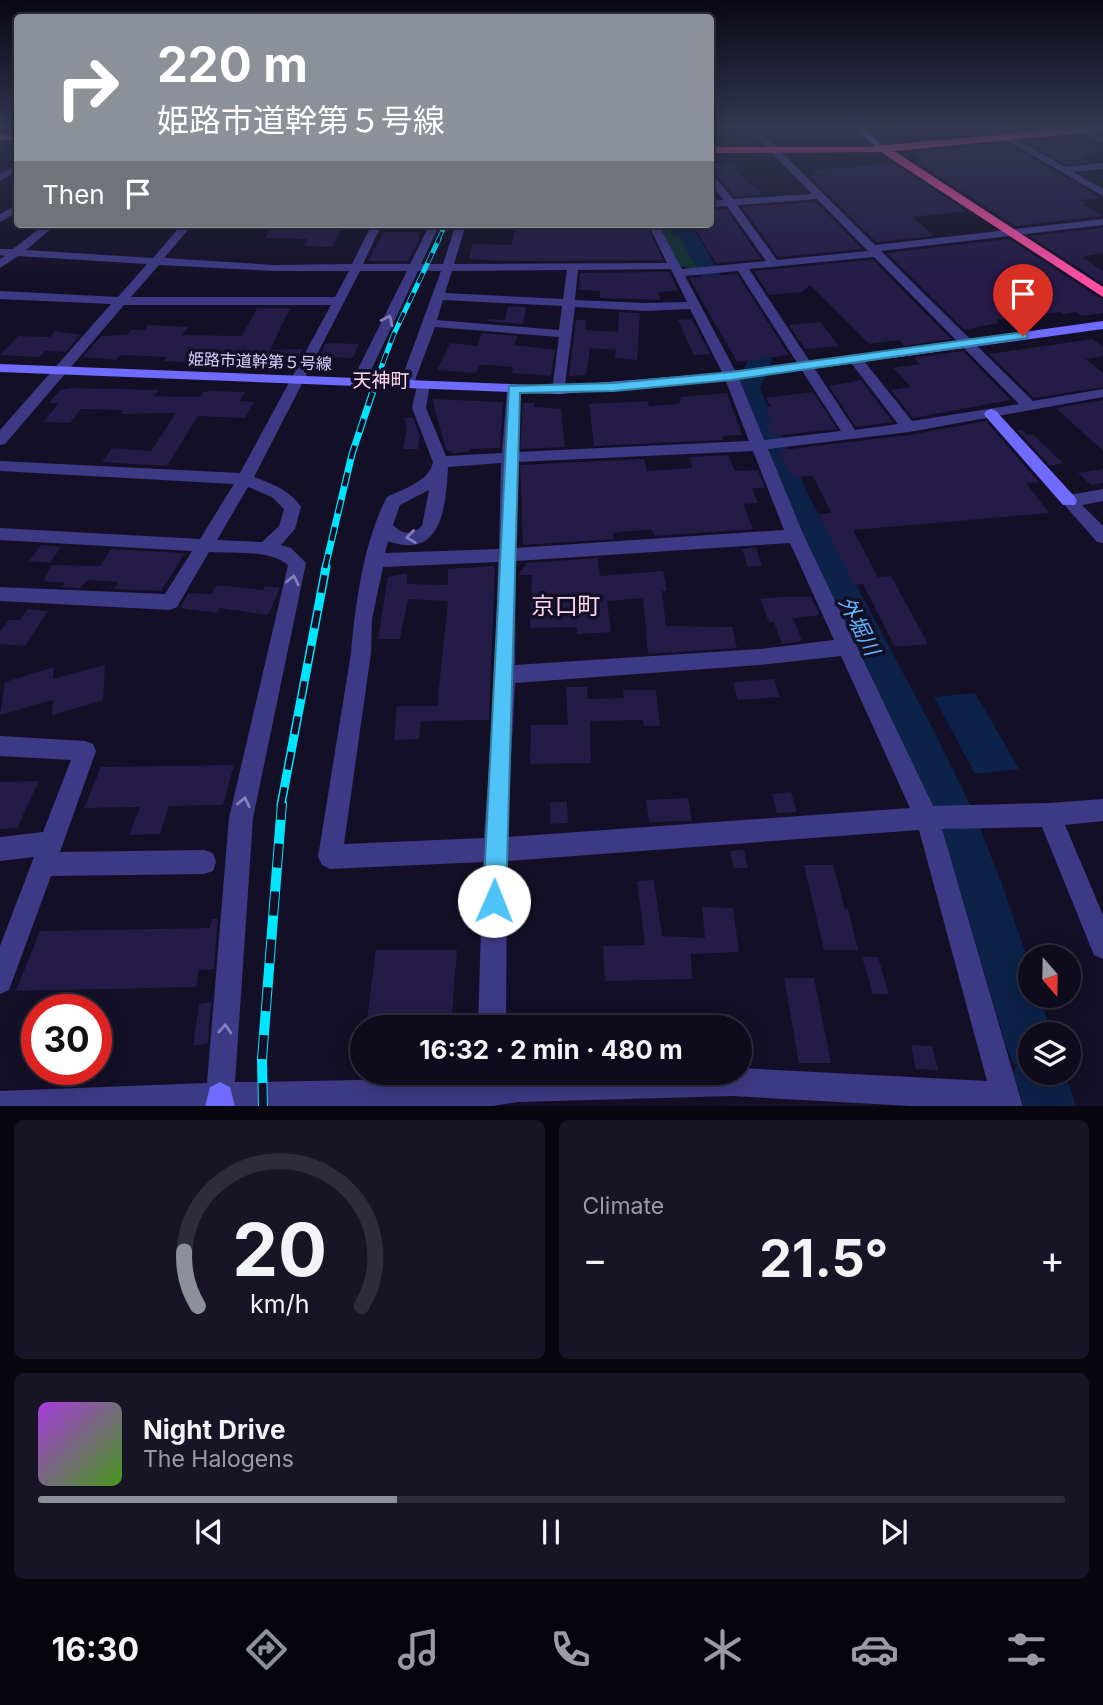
<!DOCTYPE html>
<meta charset="utf-8">
<style>
body{margin:0;font-family:Inter,"Noto Sans JP",sans-serif;background:#171425;color:#f1f3f6;height:100vh;display:flex;flex-direction:column;font-size:26px;white-space:nowrap}
*{box-sizing:border-box;margin:0}
p{font-size:23px;color:#9b9ba3}
.icon{flex:none;width:38px;height:38px;fill:none;stroke:currentColor;stroke-width:2;stroke-linecap:round;stroke-linejoin:round}
.map{position:relative;height:1106px;overflow:hidden}
.side{display:flex;flex-direction:column;gap:14px;padding:14px;background:#08060f;flex:1}
.side>*{flex:none}
.banner{position:absolute;left:14px;top:14px;width:700px;height:214px;border-radius:7px;box-shadow:0 4px 18px #0003,0 0 0 2px #2e2b3b;background:#8c9099;color:#fff;overflow:hidden}
.needle{width:46px;rotate:160deg}
.fabs{position:absolute;left:1018px;top:945px;display:grid;gap:14px}
.fabs a{display:grid;place-items:center;width:63px;height:63px;border-radius:50%;background:#0e0b1c;box-shadow:0 4px 18px #0003,0 0 0 2px #2e2b3b;font-size:35px}
.speed{position:absolute;left:21px;top:994px;display:flex;gap:14px;font-size:35px;font-weight:700;text-align:center}
.speed>*{display:grid;place-content:center;width:91px;height:91px;border-radius:50%;background:#0e0b1c;box-shadow:0 4px 18px #0003,0 0 0 2px #2e2b3b;line-height:1}
.speed .limit{border:10px solid #d22;background:#fff;color:#111}
.pin{position:absolute;display:grid;place-items:center;width:60px;height:60px;color:#fff;margin:-72px -30px;border-radius:50% 50% 50% 0;rotate:-45deg;box-shadow:0 0 7px #0007}
.pin .icon{rotate:45deg}
.me{position:absolute;width:77px;margin:-38px;rotate:1deg;stroke-linejoin:round;filter:drop-shadow(0 0 5px #0008)}
.turn{display:flex;align-items:center;gap:24px;height:147px;padding:0 28px;font-size:32px}
.turn .icon{width:91px;height:91px;stroke-width:2.5}
.turn b{display:block;font-size:49px;line-height:60px}
.then{display:flex;align-items:center;height:66px;padding:0 28px;background:#0003;gap:14px;font-size:26px}
.big{font-size:52px;font-weight:700;line-height:1.1}
.side .tile{flex:1;display:flex;flex-direction:column;justify-content:center;gap:10px;min-width:0;padding:0 24px;border-radius:10px;background:#171425}
.side .dial{align-items:center;gap:0}
.dial svg{height:182px;overflow:visible;fill:none;stroke:#2e2b3b;stroke-width:7;stroke-linecap:round;text-anchor:middle}
.dial text{fill:#f1f3f6;stroke:none}
.song{display:flex;align-items:center;gap:21px}
.cover{width:84px;height:84px;border-radius:10px;background:linear-gradient(135deg,hsl(280 70% 55%),hsl(100 70% 35%))}
.played{height:7px;border-radius:4px;background:linear-gradient(90deg,#8c9099 35%,#2e2b3b 35%)}
.keys{display:flex;justify-content:space-around;direction:ltr}
.heat{display:flex;justify-content:space-between;align-items:center;font-size:38px;direction:ltr}
.side .tiles{flex:1;display:grid;gap:14px;grid-template-columns:1fr 1fr}
.tile:last-child{grid-column:span 2}
.trip{position:absolute;left:350px;top:1015px;width:402px;height:70px;border-radius:35px;background:#0e0b1c;box-shadow:0 4px 18px #0003,0 0 0 2px #2e2b3b;font-weight:700;line-height:70px;text-align:center}
.tabs{display:flex;height:112px;justify-content:space-around;align-items:center;background:#06040b;color:#9b9ba3}
.tabs .icon{width:49px;height:49px}
.tabs .current{color:#8c9099}
.tabs b{font-size:32px;color:#f1f3f6}
.map>svg:first-child{display:block}
.green{fill:#12302f}
.water{fill:#0c2248}
.lines{fill:none;stroke-linecap:round;stroke-linejoin:round}
.river{fill:#0c2248;fill-rule:evenodd}
.building{fill:#241b47}
.street{fill:#3d3a85;fill-rule:evenodd}
.secondary{fill:#6f6bff;fill-rule:evenodd}
.highway{fill:#ff4fa3;fill-rule:evenodd}
.rail-far4-casing{stroke:#00e5ff;stroke-width:4.5}
.rail-far3-casing{stroke:#00e5ff;stroke-width:5}
.rail-far2-casing{stroke:#00e5ff;stroke-width:7}
.rail-far1-casing{stroke:#00e5ff;stroke-width:9}
.rail-casing{stroke:#00e5ff;stroke-width:10}
.rail-far4{stroke:#130f26;stroke-width:2.5;stroke-dasharray:9;stroke-linecap:butt}
.rail-far3{stroke:#130f26;stroke-width:3.5;stroke-dasharray:11;stroke-linecap:butt}
.rail-far2{stroke:#130f26;stroke-width:4.5;stroke-dasharray:14;stroke-linecap:butt}
.rail-far1{stroke:#130f26;stroke-width:6;stroke-dasharray:18;stroke-linecap:butt}
.rail{stroke:#130f26;stroke-width:8;stroke-dasharray:24;stroke-linecap:butt}
.oneway{stroke:#837fbc}
.route{fill:#4fc3f7;stroke:#337fa1;stroke-width:2}
.labels{text-anchor:middle;stroke-width:7;stroke-linejoin:round;paint-order:stroke}
.far-street-label{font-size:16px;fill:#d9d4ff;stroke:#130f26}
.far-quarter-label{font-size:19px;fill:#ffd6f0;stroke:#130f26}
.water-label{font-size:21px;font-style:italic;fill:#62b6ff;stroke:#130f26}
.quarter-label{font-size:23px;fill:#ffd6f0;stroke:#130f26}
</style>
<div class="map">
<svg width="1103" height="1107" viewBox="0 0 1103 1107">
<rect width="100%" height="100%" fill="#130f26"/>
<path class="green" d="M658 224H685L712 268 691 269 680 266Z"/>
<path class="water" d="M975 693 1019 769 975 774 934 697Z"/>
<g class="lines">
<path class="river" d="M666 224H685L693 228 772 360 760 389 808 494 936 735 975 815 1004 890 1031 969V996H1039L1052 1034H1031V1073H1065L1076 1107H1024L1013 1073 1017 1065 1013 1064 1006 1046 960 890 939 830 756 442 734 389 748 360 679 236 674 235Z"/>
</g>
<path class="building" d="M760 127H850L860 137 855 141 774 142Z
M899 127H981L989 133 915 140Z
M1048 139 1054 142 1072 139 1098 153 1079 156 1089 162 1066 164 1025 141Z
M1006 143 1100 198 1081 200 1086 203 1082 204 1103 216 1016 226 915 161H921V159L914 154 931 152 929 150Z
M731 163 749 186 755 185 762 195 734 196 712 169 716 164Z
M893 163 966 211 913 217 934 236 876 242 809 176 818 175 812 170Z
M816 202 862 249 778 257 742 207Z
M726 209 761 259 716 263 695 229 710 227V219H716L710 210Z
M274 224H345L332 247 304 246 308 239 265 238Z
M532 224H565V227L646 224 663 260 506 261 469 259 473 244 512 245 515 227H531Z
M1103 228V253L1082 257 1103 271V284L1030 236Z
M384 232H420L418 237 420 238 408 261H368Z
M1009 239 1103 300V313L1082 316 1076 312 1063 314 1060 312 996 320 998 323 964 330 887 253Z
M873 260 951 339 904 346 899 340 869 344 810 285 802 292 769 295 754 271Z
M669 272 678 290 659 292 660 300 600 298V291L579 290 580 273Z
M737 274 789 355 737 362 689 278Z
M508 306 526 307 523 324 487 321 488 319 505 320Z
M257 308H290L270 350 304 349 295 365 289 366 290 363 257 365 258 360 222 359 219 364 164 361 167 357 120 355 116 360 83 357 101 336 127 335 131 330H145L148 325 188 327 182 335 242 336Z
M619 312 640 313 637 360 615 358 616 350 590 348 586 375 569 376 576 320H586L585 330 618 332Z
M692 319 710 354 694 355 678 320Z
M820 322 839 346 805 349 789 325Z
M55 331 80 335 66 352 45 351 39 357 0 355 18 336 50 337Z
M482 333 518 336 514 345 555 350 551 376 512 373 513 367 487 365H479L476 373 437 370 450 343 477 346Z
M1093 339 1103 347V356L1086 359 1103 373V387L1034 398 989 354Z
M326 343 359 344 353 358 329 357 326 364 315 365Z
M963 351 1011 400 913 418 891 390 911 387 893 368 920 364 914 358Z
M861 380 893 422 856 427 829 386Z
M72 388 159 390 154 396 186 397H200L203 392 209 391 245 392 240 401 254 402 245 418 198 416 167 466 102 462 112 448 151 451 176 413 121 414 124 410 81 409 70 423 43 422 59 403H49L60 390Z
M813 392 837 429 773 436 766 424 774 423 764 407H771L766 398Z
M727 393 742 435 722 436 723 440 594 446 589 404 648 401 649 406 679 404 681 397Z
M432 399 503 402 500 448 470 449V452L453 453 446 450Z
M1103 400V451L1056 408Z
M523 403H534V407L561 409 565 447 520 449Z
M413 417 420 436 418 449H403L407 427 404 418Z
M986 421 1039 482 1026 483 1049 513 853 530 878 577 891 576 928 644 895 647 863 584 854 585 819 514 831 513 813 476 792 477 779 453H783L781 450 909 435Z
M1017 430H1022L1027 435 1033 434 1063 463 1050 466Z
M728 455 735 471 758 470 765 488H752L758 503 743 504 753 529 655 536 651 529 613 533 614 539 523 545 520 465 644 459 647 471 692 468 690 457Z
M1103 469V483L1091 485 1078 473Z
M41 545 61 547 50 563 29 561Z
M756 548 762 566 748 567 742 549Z
M111 549 185 553 161 591 114 589 118 582 88 580 80 588 62 587 65 583 43 581 52 565 100 566Z
M598 558 600 576 663 571 667 591H662L666 626 732 627 737 648 648 654 643 598 607 601 611 632 577 634V627L530 628 532 575H518L527 563Z
M492 566 495 568 489 720 421 721 419 739 394 740 397 706H437L448 601 408 599 400 639H378L388 577 407 573V584L448 585V569Z
M217 585 263 590 265 586 280 588 268 615 219 608 217 613 180 608 188 593 212 594Z
M779 597H811L820 615 793 618 802 641 782 644 774 622H769L760 599Z
M27 609 48 611 25 646 0 644V632L9 620H20Z
M105 665 103 700 52 715 53 700 0 715 5 682 54 667 53 679Z
M774 679 780 697 738 700 733 682Z
M566 687H587L588 699 624 698 623 690H656L660 726H644L643 720 590 721 591 763 530 764 531 725H568Z
M234 765 223 805 169 806 160 834 129 835 140 807 84 808 101 767Z
M39 781 17 828 0 829V782Z
M791 792 797 812 777 813 772 794Z
M688 798 692 821 649 822 646 800Z
M550 802H567L568 823 550 824Z
M744 850 748 868H734L730 851Z
M804 865H833L845 909H848L858 950H824Z
M654 880 662 936 705 938 702 907 733 908 739 952 691 954 692 979 605 981 603 946 645 945 637 881Z
M212 919H218L214 969 199 970 196 987 16 991 40 931 210 928Z
M376 950H457L451 1027H366Z
M862 957H878L889 994H873Z
M784 978H814L831 1063H799Z
M211 1002 208 1043 193 1046 199 1004Z
M911 1045 932 1046 938 1070 916 1069Z"/>
<g class="lines">
<path class="street" d="M747 127H756L875 245 1103 219V225L881 251 1033 401 1103 389V397L909 432 768 449 804 536 933 806 1049 803 1103 799V821L1065 825 1103 915V959L1094 955 1042 827 942 829 1023 1107H928L733 1096 518 1102 492 1106 0 1107V1091L207 1083 229 818 288 565C269 549 233 554 209 552L177 607 170 610 0 601V587L165 594 192 551 0 540V528L200 539 234 484 0 471V461L240 473 331 305H124L5 444 0 445V430L111 304 0 299V291L118 297 147 264 18 256 0 268V259L5 256 0 255V249H13L45 224H57L26 250 153 258 182 224H193L164 258 274 265 352 264 372 224H382L363 264H410L430 224H440L421 264H443L456 224H466L454 264 667 263 648 224H658L682 269 766 261 727 206 710 207V201L723 200 710 181V171L733 199 812 194ZM817 199 868 251 777 260 737 205ZM874 257 1019 404 912 421 860 356 855 355 848 359 898 424 855 430 749 269ZM159 265 274 271H349L335 297H131ZM671 269 687 302 645 303 575 300 578 270ZM567 270 563 299 445 293 452 271ZM360 271H407L352 381 354 384H364L366 381 418 271H441L400 383 402 386H412L414 383 435 327 559 337 552 390 559 394 564 393 575 307 645 311 690 309 724 376 749 441 517 452 521 389 514 385 507 389 502 453 446 456 426 408 430 384 428 381H418L412 408 433 462C430 481 403 489 387 497 364 540 355 605 351 653L318 857 322 865 330 869 483 862 478 1027H506L507 861 919 830 987 1081 740 1068V1073H548L506 1075V1073H478V1078C397 1078 316 1082 235 1082L253 818 306 563 291 548 281 545 295 529 301 507C290 490 272 484 254 477ZM738 271 841 431 764 440 738 376 685 276ZM443 300 562 306 559 330 437 320ZM753 451 784 530 516 548 517 462ZM501 463 499 549 385 553 388 541C442 561 446 506 448 467ZM248 487 272 497 284 509 279 526 262 542 217 540ZM429 490 422 526C411 535 403 535 393 525L400 505ZM790 543 834 640 759 649 515 665 516 561ZM498 562 495 675 484 838 344 844 371 653 372 619 383 567ZM841 656 910 808 507 837 515 683 759 665Z
M984 127H995L1065 167 1103 163V169L1073 172 1103 189V196Z
M1073 127H1084L1103 137V143Z
M18 164V171L0 181V174Z
M18 204V212L0 222V214Z
M1103 489V501L1082 505 1103 526V543L1097 542 1061 501 1069 495Z
M0 736 85 741 93 744 96 751 60 852 204 850 213 853 216 862 213 871 204 874 51 876 9 990 0 994V946L34 857 0 861V837L43 832 71 760 0 756Z"/>
<path class="secondary" d="M853 127H862L885 147 878 149Z
M1103 321V329L731 380 559 394 0 372V364L559 386 731 372Z
M991 409 996 411 1075 497 1077 501 1075 505H1063L986 417 984 414 986 411Z
M220 1082 230 1087 235 1107H205L210 1087Z"/>
<path class="highway" d="M1078 127H1103V131L894 151 1103 287V297L881 152 710 153V147H865Z
M0 134H18V140H0Z"/>
<g class="rail-far4-casing">
<path id="rail-far4" d="M438 240 446 224"/>
</g>
<g class="rail-far3-casing">
<path id="rail-far3" d="M375 384 393 336 439 239"/>
</g>
<g class="rail-far2-casing">
<path id="rail-far2" d="M325 568 352 454 376 382"/>
</g>
<g class="rail-far1-casing">
<path id="rail-far1" d="M281 805 326 567"/>
</g>
<g class="rail-casing">
<path id="rail" d="M263 1107 262 1059 282 803"/>
</g>
<use href="#rail-far4" class="rail-far4"/>
<use href="#rail-far3" class="rail-far3"/>
<use href="#rail-far2" class="rail-far2"/>
<use href="#rail-far1" class="rail-far1"/>
<use href="#rail" class="rail"/>
</g>
<defs><path id="oneway-chevron" d="M-2-3.5L2.5 0L-2 3.5" fill="none" stroke-width="1.6" stroke-linecap="round" stroke-linejoin="round" transform="scale(1.75)"/></defs>
<g class="oneway">
<use href="#oneway-chevron" transform="translate(388 320) rotate(-65)"/>
<use href="#oneway-chevron" transform="translate(411 537) rotate(172)"/>
<use href="#oneway-chevron" transform="translate(293 580) rotate(-77)"/>
<use href="#oneway-chevron" transform="translate(244 802) rotate(-78)"/>
<use href="#oneway-chevron" transform="translate(225 1029) rotate(-86)"/>
</g>
<linearGradient id="sky" x2="0" y2="1"><stop stop-color="#0a0815"/><stop offset="0.45" stop-color="#333752"/><stop offset="1" stop-color="#333752" stop-opacity="0"/></linearGradient>
<rect width="1103" height="282" fill="url(#sky)"/>
<path class="route" d="M1023 332 1027 334V338L731 380 614 391 520 393 506 901 502 909 494 912 486 909 483 901 509 386 614 383 731 372Z"/>
<g class="labels">
<g class="far-street-label">
<text transform="translate(260 361) rotate(2)" y="6">姫路市道幹第５号線</text>
</g>
<g class="far-quarter-label">
<text x="381" y="387">天神町</text>
</g>
<g class="water-label">
<text transform="translate(859 626) rotate(63)" y="7">外堀川</text>
</g>
<g class="quarter-label">
<text x="566" y="614">京口町</text>
</g>
</g>
</svg>
<div class="fabs">
<a><svg class="needle" viewBox="-14 -14 28 28"><path d="M0-13l5 13h-10z" fill="#e53935"/><path d="M0 13l5-13h-10z" fill="#9b9ba3"/></svg></a>
<a><svg class="icon" aria-label="layers" viewBox="0 0 24 24"><path d="M12 4l9 5-9 5-9-5zM3 14l9 5 9-5"/></svg></a>
</div>
<div class="speed"><div class="limit">30</div></div>
<div class="pin" style="left:1023px;top:336px;background:#d93025"><svg class="icon" aria-label="arrive" viewBox="0 0 24 24"><path d="M6 21V4h12l-3 4 3 4H6"/></svg></div>
<svg class="me" style="left:494px;top:901px" viewBox="-20 -20 40 40"><circle r="19" fill="#fff"/><path d="M0-13L10 11 0 6-10 11z" fill="#4fc3f7"/></svg>
<div class="trip">16:32 · 2 min · 480 m</div>
<div class="banner">
<div class="turn"><svg class="icon" aria-label="right" viewBox="0 0 24 24"><path d="M7 20v-9h11M14 6l5 5-5 5"/></svg><div><b>220 m</b>姫路市道幹第５号線</div></div>
<div class="then">Then<svg class="icon" aria-label="arrive" viewBox="0 0 24 24"><path d="M6 21V4h12l-3 4 3 4H6"/></svg></div>
</div>
</div>
<section class="side">
<div class="tiles">
<div class="tile dial"><svg viewBox="0 0 100 80">
<path d="M14 69A42 42 0 1 1 86 69"/>
<path d="M14 69A42 42 0 0 1 8 45" stroke="#8c9099"/>
<text x="50" y="56" font-size="32" font-weight="700">20</text>
<text x="50" y="72" font-size="11">km/h</text>
</svg></div>
<div class="tile"><p>Climate</p>
<div class="heat"><a>−</a><b class="big">21.5°</b><a>+</a></div>
</div>
<div class="tile">
<div class="song"><i class="cover"></i><div><b>Night Drive</b><p>The Halogens</p></div></div>
<div class="played"></div>
<div class="keys"><svg class="icon" aria-label="previous" viewBox="0 0 24 24"><path d="M18 5L8 12l10 7zM5 5v14"/></svg><svg class="icon" aria-label="pause" viewBox="0 0 24 24"><path d="M8 5v14M16 5v14"/></svg><svg class="icon" aria-label="next" viewBox="0 0 24 24"><path d="M6 5l10 7-10 7zM19 5v14"/></svg></div>
</div>
</div>
</section>
<nav class="tabs">
<b>16:30</b>
<svg class="icon current" aria-label="directions" viewBox="0 0 24 24"><path d="M12 3l9 9-9 9-9-9zM9 14v-3h6M13 9l2 2-2 2"/></svg>
<svg class="icon" aria-label="music" viewBox="0 0 24 24"><path d="M9 18V5l10-2v13"/><circle cx="6" cy="18" r="3"/><circle cx="16" cy="16" r="3"/></svg>
<svg class="icon" aria-label="phone" viewBox="0 0 24 24"><path d="M5 4h4l2 5-3 2q2 4 5 5l2-3 5 2v4C11 20 4 13 5 4z"/></svg>
<svg class="icon" aria-label="climate" viewBox="0 0 24 24"><path d="M12 3v18M4 7l16 10M4 17L20 7"/></svg>
<svg class="icon" aria-label="car" viewBox="0 0 24 24"><path d="M5 17H2v-5l4-1 3-4h7l3 4 3 1v5h-3M9 17h6M6 11h13"/><circle cx="7" cy="17" r="2"/><circle cx="17" cy="17" r="2"/></svg>
<svg class="icon" aria-label="filters" viewBox="0 0 24 24"><path d="M4 7h16M4 17h16"/><circle cx="9" cy="7" r="2"/><circle cx="15" cy="17" r="2"/></svg>
</nav>
